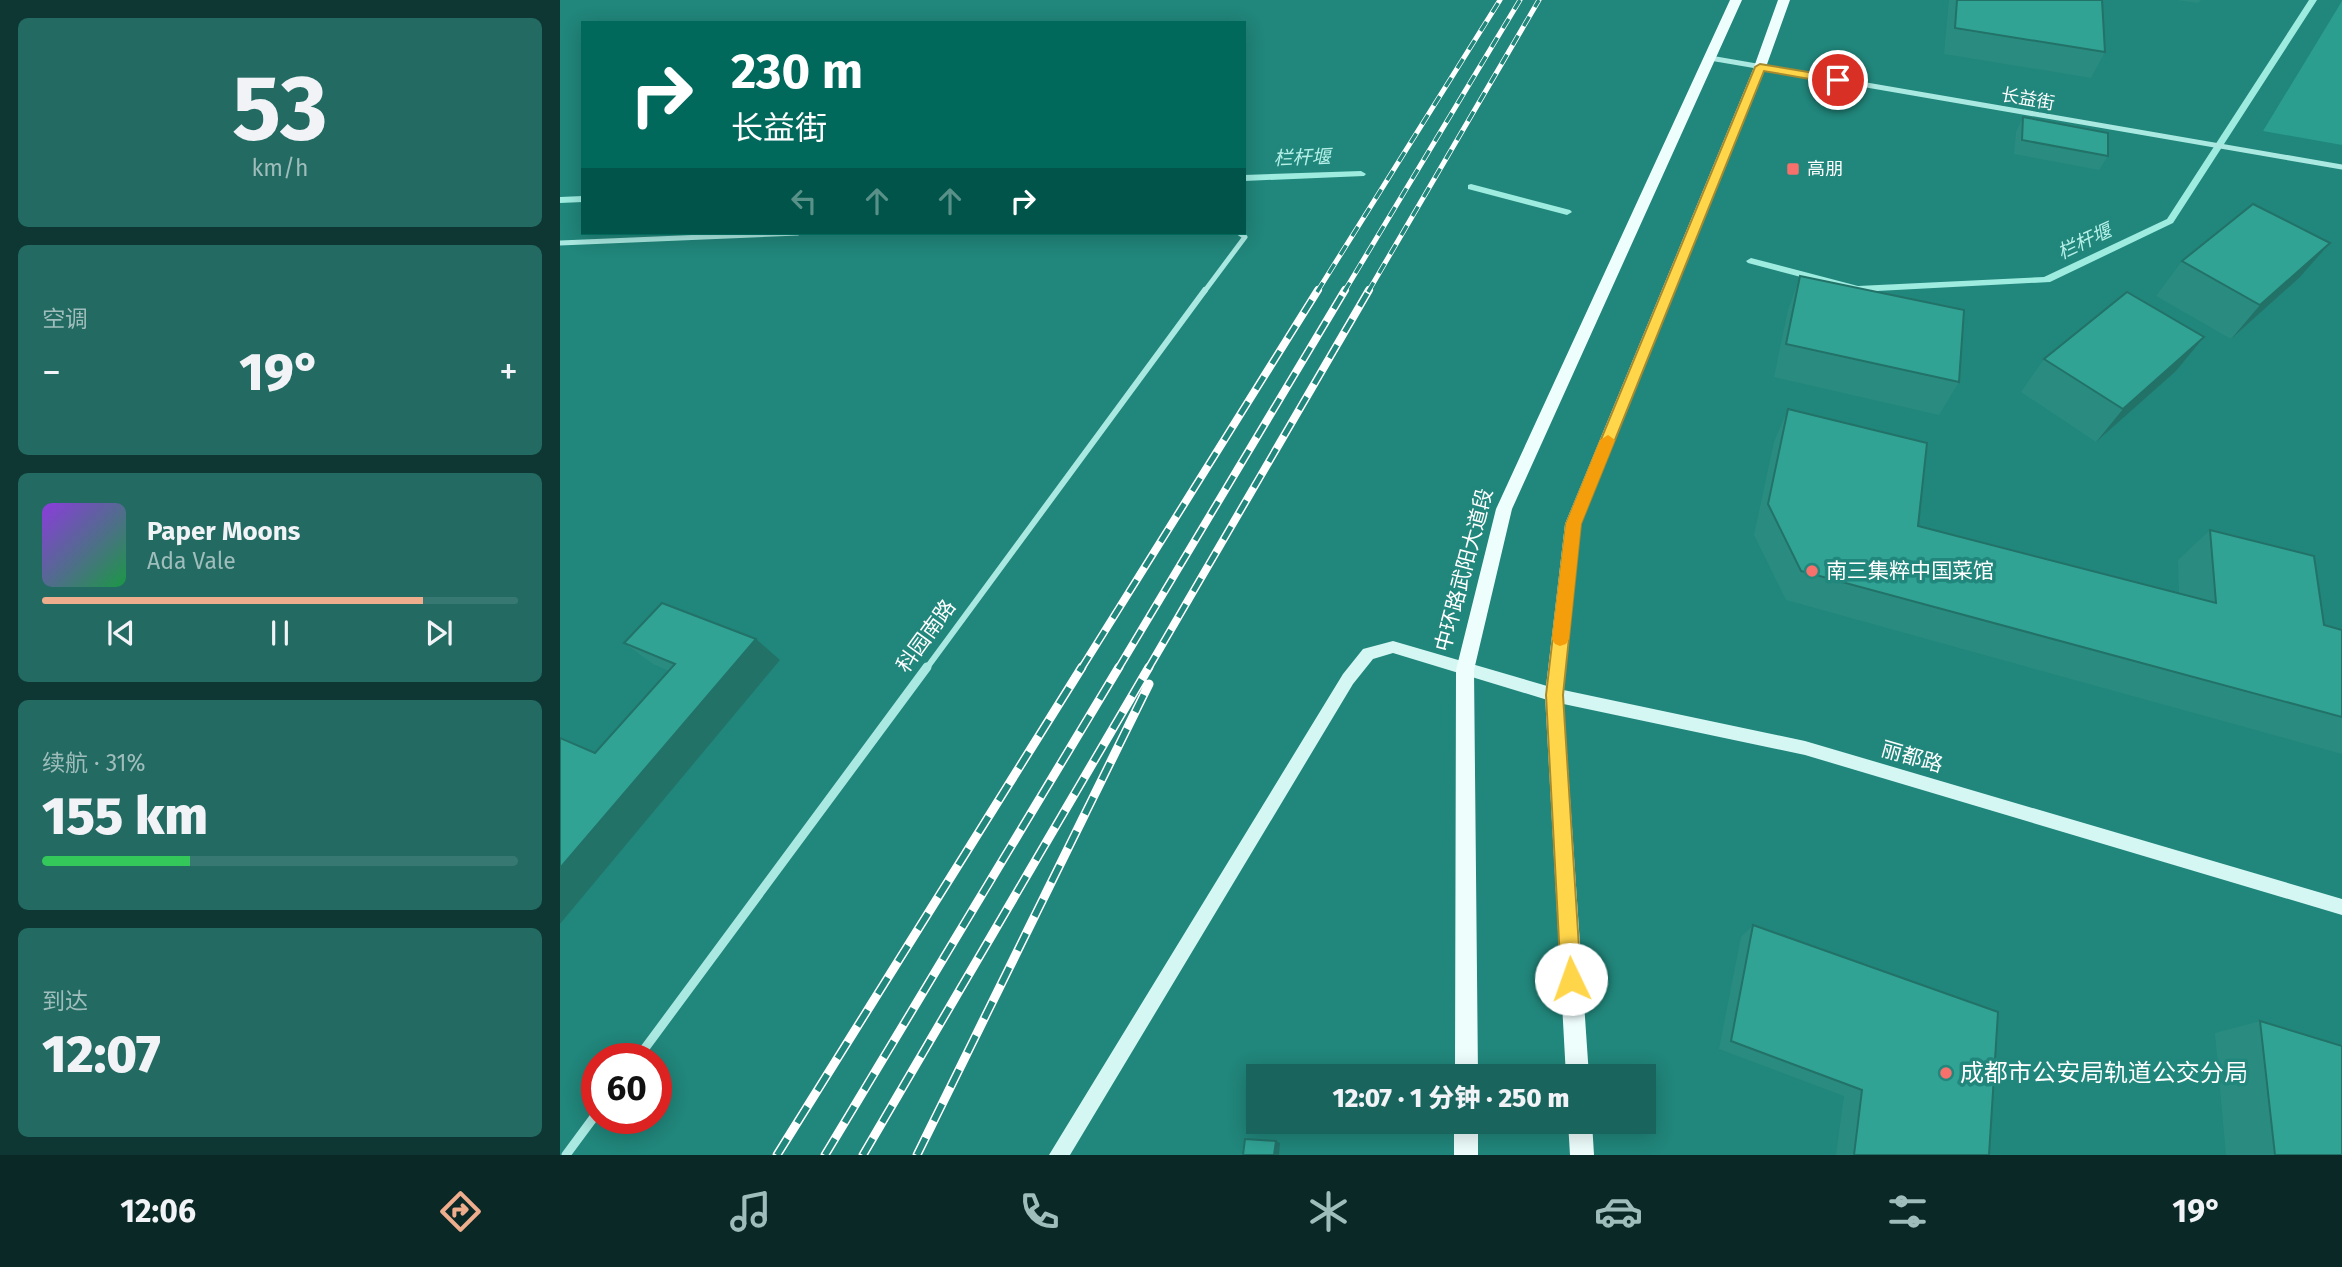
<!DOCTYPE html>
<html lang="zh">
<meta charset="utf-8">
<style>
body{margin:0;font-family:"Fira Sans","Noto Sans SC",sans-serif;background:#226a62;color:#f1f3f6;height:100vh;display:flex;flex-direction:column;font-size:26px;white-space:nowrap}
*{box-sizing:border-box;margin:0}
p{font-size:23px;color:#9fbdbb}
.icon{flex:none;width:38px;height:38px;fill:none;stroke:currentColor;stroke-width:2;stroke-linecap:round;stroke-linejoin:round}
.map{position:relative;flex:1;overflow:hidden}
.drawer{display:flex;flex-direction:column;gap:18px;padding:18px;background:#0e3733;width:560px}
.drawer>*{flex:none}
.guide{position:absolute;left:21px;top:21px;width:665px;height:214px;border-radius:0px;box-shadow:0 4px 18px #0003;background:#00695c;color:#fff;overflow:hidden}
.speed{position:absolute;left:21px;top:1043px;display:flex;gap:14px;font-size:35px;font-weight:700;text-align:center}
.speed>*{display:grid;place-content:center;width:91px;height:91px;border-radius:50%;background:#19645c;box-shadow:0 4px 18px #0003;line-height:1}
.speed .limit{border:10px solid #d22;background:#fff;color:#111}
.pin{position:absolute;display:grid;place-items:center;width:60px;height:60px;color:#fff;margin:-30px;border:4px solid #fff;border-radius:50%;box-shadow:0 2px 7px #0007}
.me{position:absolute;width:77px;margin:-38px;rotate:357deg;stroke-linejoin:round;filter:drop-shadow(0 0 5px #0008)}
.turn{display:flex;align-items:center;gap:24px;height:147px;padding:0 35px;font-size:32px}
.turn .icon{width:91px;height:91px;stroke-width:2.5}
.turn b{display:block;font-size:49px;line-height:60px}
.lanes{display:flex;align-items:center;height:66px;padding:0 35px;background:#0003;justify-content:center;gap:35px;direction:ltr}
.lanes .off{opacity:.35}
.big{font-size:52px;font-weight:800;line-height:1.1}
.drawer .card{flex:1;display:flex;flex-direction:column;justify-content:center;gap:10px;min-width:0;padding:0 24px;border-radius:10px;background:#226a62}
.drawer .dial{align-items:center;gap:0}
.dial b{font-size:91px;line-height:1}
.song{display:flex;align-items:center;gap:21px}
.cover{width:84px;height:84px;border-radius:10px;background:linear-gradient(135deg,hsl(270 70% 55%),hsl(140 70% 35%))}
.played{height:7px;border-radius:4px;background:linear-gradient(90deg,#eead8d 80%,#377872 80%)}
.keys{display:flex;justify-content:space-around;direction:ltr}
.heat{display:flex;justify-content:space-between;align-items:center;font-size:38px;direction:ltr}
.charge{height:10px;border-radius:5px;background:linear-gradient(90deg,#34c759 31%,#377872 0)}
.trip{position:absolute;left:686px;top:1064px;width:410px;height:70px;border-radius:0px;background:#19645c;box-shadow:0 4px 18px #0003;font-weight:800;line-height:70px;text-align:center}
.dock{display:flex;height:112px;justify-content:space-around;align-items:center;background:#0a2825;color:#9fbdbb}
.dock .icon{width:49px;height:49px}
.dock .active{color:#eead8d}
.dock b{font-size:32px;color:#f1f3f6}
main{display:flex;flex:1;min-height:0}
.map>svg:first-child{display:block}
.green{fill:#2b9e90}
.lines{fill:none;stroke-linecap:round;stroke-linejoin:round}
.stream{fill:#9eebe0;fill-rule:evenodd}
.street-far2{stroke:#aae9e1;stroke-width:5}
.street-far1{stroke:#aae9e1;stroke-width:6}
.street{stroke:#aae9e1;stroke-width:9}
.secondary{fill:#d5f7f4;fill-rule:evenodd}
.primary{fill:#eefefd;fill-rule:evenodd}
.rail-far2-casing{stroke:#fff;stroke-width:5}
.rail-far1-casing{stroke:#fff;stroke-width:8}
.rail-casing{stroke:#fff;stroke-width:9}
.rail-far2{stroke:#21867b;stroke-width:3.5;stroke-dasharray:11;stroke-linecap:butt}
.rail-far1{stroke:#21867b;stroke-width:5;stroke-dasharray:15;stroke-linecap:butt}
.rail{stroke:#21867b;stroke-width:6;stroke-dasharray:19;stroke-linecap:butt}
.wall{fill:#2a8c80}
.shaded-wall{fill:#227268}
.building{fill:#31a395;stroke:#227268;stroke-width:2}
.route{fill:#ffd54a;stroke:#a68a30;stroke-width:2}
.slow{fill:#f59e0b}
.poi-dot{fill:#f6716c;stroke:#21867b;stroke-width:2.5}
.labels{text-anchor:middle;stroke-width:7;stroke-linejoin:round;paint-order:stroke}
.far-street-label{font-size:18px;fill:#fff;stroke:#21867b}
.far-poi-label{font-size:18px;fill:#fff;stroke:#21867b;text-anchor:start}
.far-water-label{font-size:19px;font-style:italic;fill:#b6f1e9;stroke:#21867b}
.street-label{font-size:21px;fill:#fff;stroke:#21867b}
.poi-label{font-size:21px;fill:#fff;stroke:#21867b;text-anchor:start}
.near-poi-label{font-size:24px;fill:#fff;stroke:#21867b;text-anchor:start}
</style>
<main>
<section class="drawer">
<div class="card dial"><b>53</b><p>km/h</p></div>
<div class="card"><p>空调</p>
<div class="heat"><a>−</a><b class="big">19°</b><a>+</a></div>
</div>
<div class="card">
<div class="song"><i class="cover"></i><div><b>Paper Moons</b><p>Ada Vale</p></div></div>
<div class="played"></div>
<div class="keys"><svg class="icon" aria-label="previous" viewBox="0 0 24 24"><path d="M18 5L8 12l10 7zM5 5v14"/></svg><svg class="icon" aria-label="pause" viewBox="0 0 24 24"><path d="M8 5v14M16 5v14"/></svg><svg class="icon" aria-label="next" viewBox="0 0 24 24"><path d="M6 5l10 7-10 7zM19 5v14"/></svg></div>
</div>
<div class="card"><p>续航 · 31%</p><b class="big">155 km</b><div class="charge"></div></div>
<div class="card"><p>到达</p><b class="big">12:07</b></div>
</section>
<div class="map">
<svg width="1782" height="1155" viewBox="0 0 1782 1155">
<rect width="100%" height="100%" fill="#21867b"/>
<path class="green" d="M1782 1V145L1703 131Z"/>
<g class="lines">
<path class="stream" d="M1749 0H1757L1613 223 1490 282 1298 292 1188 263 1186 261 1191 258 1298 286 1484 277 1607 219Z
M801 171 806 174 804 176 684 181V175Z
M911 184 1010 210 1012 212 1007 215 908 189V185Z
M23 196V202L0 203V197Z"/>
<path class="street-far2" d="M1150 58 1782 167
M0 243 238 233
M644 292 685 237 679 233"/>
<path class="street-far1" d="M366 669 645 290"/>
<path class="street" d="M77 1059 367 667
M6 1155 37 1113"/>
<path class="secondary" d="M833 641 994 688 1245 741 1782 899V915L1245 755 994 702 833 653 813 659 793 684 510 1155H489L783 674 803 649Z"/>
<path class="primary" d="M1170 0H1182L952 509 914 670 918 1076H895L896 670 936 509Z
M1218 0H1230L1206 67 1021 524 1003 695 1029 1076H1006L985 695 1005 524 1194 67Z
M894 1122H918V1155H894Z
M1008 1122H1032L1034 1155H1010Z"/>
<g class="rail-far2-casing">
<path id="rail-far2" d="M757 292 940 0
M784 292 960 0
M808 292 979 0"/>
</g>
<g class="rail-far1-casing">
<path id="rail-far1" d="M521 669 758 290
M558 669 785 290
M588 669 809 290"/>
</g>
<g class="rail-casing">
<path id="rail" d="M217 1155 522 667
M265 1155 559 667
M303 1155 589 667
M357 1155 589 684"/>
</g>
<use href="#rail-far2" class="rail-far2"/>
<use href="#rail-far1" class="rail-far1"/>
<use href="#rail" class="rail"/>
</g>
<path class="wall" d="M1389 0H1542L1545 52 1531 78 1384 54Z
M1616 0H1641L1638 3Z
M1463 117 1548 156 1539 170 1454 154 1456 132Z
M1622 261 1739 278 1671 339 1596 296Z
M1240 276 1399 382 1379 415 1214 377 1228 310Z
M1644 337 1616 371 1536 442 1461 392 1484 359Z
M1228 409 1358 526 1619 594 1618 560 1650 530 1764 625 1782 630V754L1226 600 1194 535 1214 442Z
M64 643 220 660 0 924V738L35 753 109 671 93 664Z
M1193 925 1429 1155H1276L1284 1096 1159 1049 1181 937Z
M1700 1021 1782 1155H1666L1655 1033Z"/>
<path class="shaded-wall" d="M1770 243 1739 278 1671 339 1700 305Z
M1644 337 1616 371 1536 442 1563 409Z
M196 639 220 660 0 924V868Z
M716 1141 720 1143 719 1155H714Z"/>
<path class="building" d="M1397 0H1542L1545 52 1395 28Z
M1463 117 1548 133V156L1462 140Z
M1693 204 1770 243 1700 305 1622 261Z
M1240 276 1404 310 1399 382 1226 344Z
M1567 292 1644 337 1563 409 1484 359Z
M1228 409 1367 443 1358 526 1656 603 1650 530 1754 556 1764 625 1782 630V717L1241 571 1208 504Z
M102 603 196 639 0 868V738L35 753 115 664 64 643Z
M1193 925 1438 1012 1429 1155H1294L1302 1090 1171 1041Z
M1700 1021 1782 1046V1155H1715Z
M685 1139 716 1141 714 1155H683Z"/>
<path class="route" d="M1200 64 1278 77 1284 80 1278 84 1204 71 1021 524 1003 695 1021 979 1018 987 1011 989 1004 987 1001 979 986 695 1006 524 1195 67Z"/>
<path class="slow" d="M1048 435 1055 440 1021 524 1009 639 1006 644 1000 646 995 644 992 639 1006 524 1040 440Z"/>
<g class="poi-dot">
<rect x="1226" y="162" width="14" height="14" rx="3.5"/>
<circle cx="1252" cy="571" r="7"/>
<circle cx="1386" cy="1073" r="7"/>
</g>
<g class="labels">
<g class="far-street-label">
<text transform="translate(1468 99) rotate(10)" y="6">长益街</text>
</g>
<g class="far-poi-label">
<text x="1247" y="175">高朋</text>
</g>
<g class="far-water-label">
<text transform="translate(742 157) rotate(-2)" y="7">栏杆堰</text>
<text transform="translate(1524 241) rotate(-25)" y="7">栏杆堰</text>
</g>
<g class="street-label">
<text transform="translate(904 570) rotate(-75)" y="7">中环路武阳大道段</text>
<text transform="translate(366 636) rotate(-54)" y="7">科园南路</text>
<text transform="translate(1352 757) rotate(16)" y="7">丽都路</text>
</g>
<g class="poi-label">
<text x="1266" y="578">南三集粹中国菜馆</text>
</g>
<g class="near-poi-label">
<text x="1400" y="1081">成都市公安局轨道公交分局</text>
</g>
</g>
</svg>
<div class="speed"><div class="limit">60</div></div>
<div class="pin" style="left:1278px;top:80px;background:#d93025"><svg class="icon" aria-label="arrive" viewBox="0 0 24 24"><path d="M6 21V4h12l-3 4 3 4H6"/></svg></div>
<svg class="me" style="left:1011px;top:979px" viewBox="-20 -20 40 40"><circle r="19" fill="#fff"/><path d="M0-13L10 11 0 6-10 11z" fill="#ffd54a"/></svg>
<div class="trip">12:07 · 1 分钟 · 250 m</div>
<div class="guide">
<div class="turn"><svg class="icon" aria-label="right" viewBox="0 0 24 24"><path d="M7 20v-9h11M14 6l5 5-5 5"/></svg><div><b>230 m</b>长益街</div></div>
<div class="lanes"><svg class="icon off" aria-label="left" viewBox="0 0 24 24"><path d="M17 20v-9H6M10 6l-5 5 5 5"/></svg><svg class="icon off" aria-label="ahead" viewBox="0 0 24 24"><path d="M12 20V5M6 11l6-6 6 6"/></svg><svg class="icon off" aria-label="ahead" viewBox="0 0 24 24"><path d="M12 20V5M6 11l6-6 6 6"/></svg><svg class="icon" aria-label="right" viewBox="0 0 24 24"><path d="M7 20v-9h11M14 6l5 5-5 5"/></svg></div>
</div>
</div>
</main>
<nav class="dock">
<b>12:06</b>
<svg class="icon active" aria-label="directions" viewBox="0 0 24 24"><path d="M12 3l9 9-9 9-9-9zM9 14v-3h6M13 9l2 2-2 2"/></svg>
<svg class="icon" aria-label="music" viewBox="0 0 24 24"><path d="M9 18V5l10-2v13"/><circle cx="6" cy="18" r="3"/><circle cx="16" cy="16" r="3"/></svg>
<svg class="icon" aria-label="phone" viewBox="0 0 24 24"><path d="M5 4h4l2 5-3 2q2 4 5 5l2-3 5 2v4C11 20 4 13 5 4z"/></svg>
<svg class="icon" aria-label="climate" viewBox="0 0 24 24"><path d="M12 3v18M4 7l16 10M4 17L20 7"/></svg>
<svg class="icon" aria-label="car" viewBox="0 0 24 24"><path d="M5 17H2v-5l4-1 3-4h7l3 4 3 1v5h-3M9 17h6M6 11h13"/><circle cx="7" cy="17" r="2"/><circle cx="17" cy="17" r="2"/></svg>
<svg class="icon" aria-label="filters" viewBox="0 0 24 24"><path d="M4 7h16M4 17h16"/><circle cx="9" cy="7" r="2"/><circle cx="15" cy="17" r="2"/></svg>
<b>19°</b>
</nav>
